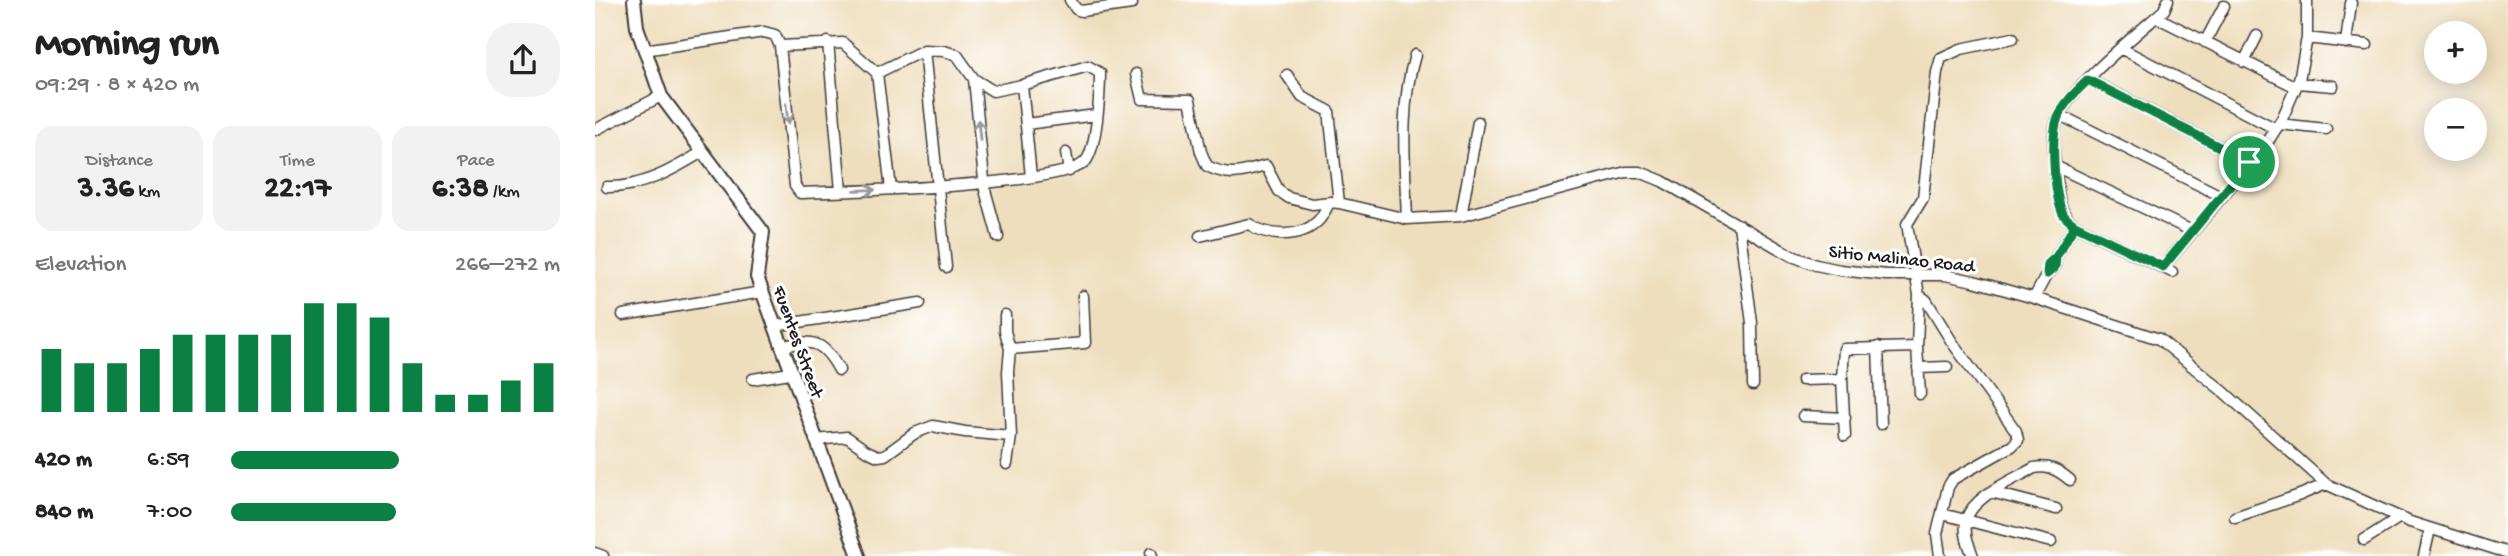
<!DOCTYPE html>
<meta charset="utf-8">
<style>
:root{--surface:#fff;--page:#f2f2f2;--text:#222;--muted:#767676;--accent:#0b8043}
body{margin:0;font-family:"Gochi Hand",sans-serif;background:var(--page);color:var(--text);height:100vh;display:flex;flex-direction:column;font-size:26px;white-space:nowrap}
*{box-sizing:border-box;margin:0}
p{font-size:23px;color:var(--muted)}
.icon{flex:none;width:38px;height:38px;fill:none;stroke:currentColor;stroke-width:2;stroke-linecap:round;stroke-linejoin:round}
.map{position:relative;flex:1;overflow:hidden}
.panel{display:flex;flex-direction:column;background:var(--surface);width:595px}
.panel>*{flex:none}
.controls{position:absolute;left:1829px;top:21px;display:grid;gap:14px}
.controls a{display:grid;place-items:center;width:63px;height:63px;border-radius:50%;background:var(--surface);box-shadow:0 4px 18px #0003;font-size:35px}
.pin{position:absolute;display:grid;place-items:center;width:60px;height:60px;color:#fff;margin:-30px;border:4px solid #fff;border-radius:50%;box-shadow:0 2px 7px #0007}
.round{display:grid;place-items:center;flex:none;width:74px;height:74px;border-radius:28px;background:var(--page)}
.summary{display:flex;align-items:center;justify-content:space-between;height:119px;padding:0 35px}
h1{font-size:38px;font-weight:700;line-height:52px}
.metrics{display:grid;grid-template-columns:repeat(3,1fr);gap:10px;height:119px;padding:7px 35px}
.metrics div{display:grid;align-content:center;border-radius:18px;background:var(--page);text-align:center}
.metrics b{font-size:30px;font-weight:700}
.metrics small{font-size:19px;font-weight:400}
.metrics p{font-size:19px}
.chart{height:196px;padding:14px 35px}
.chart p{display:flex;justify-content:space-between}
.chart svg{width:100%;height:126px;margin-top:7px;stroke:var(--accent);stroke-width:6}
ul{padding:0 35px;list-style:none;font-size:23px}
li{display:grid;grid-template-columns:112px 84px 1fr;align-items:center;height:52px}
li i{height:18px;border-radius:9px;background:var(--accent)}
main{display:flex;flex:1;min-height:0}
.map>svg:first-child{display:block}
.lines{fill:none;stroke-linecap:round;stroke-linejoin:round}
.minor-casing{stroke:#3c3934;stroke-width:13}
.tertiary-casing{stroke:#3c3934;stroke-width:16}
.minor{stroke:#fff;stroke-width:10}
.tertiary{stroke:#fff;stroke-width:12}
.oneway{stroke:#999}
.route-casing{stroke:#fff;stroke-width:14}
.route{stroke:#0b8043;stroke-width:9}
.labels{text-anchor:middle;stroke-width:6;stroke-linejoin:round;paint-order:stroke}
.street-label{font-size:19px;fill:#1c1c1c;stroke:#fff}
</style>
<main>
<section class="panel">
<div class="summary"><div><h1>Morning run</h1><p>09:29 · 8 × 420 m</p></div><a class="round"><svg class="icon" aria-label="share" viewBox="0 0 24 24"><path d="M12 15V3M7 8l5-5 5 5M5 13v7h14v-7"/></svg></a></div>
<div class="metrics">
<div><p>Distance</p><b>3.36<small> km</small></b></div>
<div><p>Time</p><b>22:17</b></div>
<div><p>Pace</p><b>6:38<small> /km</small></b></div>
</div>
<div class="chart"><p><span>Elevation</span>266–272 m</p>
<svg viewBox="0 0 160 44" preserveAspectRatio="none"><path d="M5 44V22M15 44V27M25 44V27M35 44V22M45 44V17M55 44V17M65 44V17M75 44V17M85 44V6M95 44V6M105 44V11M115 44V27M125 44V38M135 44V38M145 44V33M155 44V27"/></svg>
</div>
<ul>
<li><b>420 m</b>6:59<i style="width:51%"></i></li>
<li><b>840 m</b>7:00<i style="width:50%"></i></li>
</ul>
</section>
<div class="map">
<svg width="1913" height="556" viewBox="0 0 1913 556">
<rect width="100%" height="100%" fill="#fff"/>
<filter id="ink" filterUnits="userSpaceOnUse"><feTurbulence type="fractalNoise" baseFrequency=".0143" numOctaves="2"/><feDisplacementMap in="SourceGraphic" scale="14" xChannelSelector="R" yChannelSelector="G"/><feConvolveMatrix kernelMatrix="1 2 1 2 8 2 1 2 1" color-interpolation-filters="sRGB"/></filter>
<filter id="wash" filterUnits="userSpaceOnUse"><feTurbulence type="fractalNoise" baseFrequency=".00686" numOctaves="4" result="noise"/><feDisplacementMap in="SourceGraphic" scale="28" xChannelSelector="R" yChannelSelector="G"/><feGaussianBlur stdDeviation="1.57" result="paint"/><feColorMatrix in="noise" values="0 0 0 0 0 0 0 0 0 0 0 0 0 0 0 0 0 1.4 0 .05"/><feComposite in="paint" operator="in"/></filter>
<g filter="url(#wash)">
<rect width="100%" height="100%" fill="#eedebd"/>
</g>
<g filter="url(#ink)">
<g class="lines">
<!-- minor casing -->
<g class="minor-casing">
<path id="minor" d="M475,0L481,9L486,11L537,4
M1573,0L1569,10C1543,33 1475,88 1463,118C1455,137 1460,162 1462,182C1464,200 1464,214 1480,225L1577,272
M1561,17L1701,87
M1712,38L1772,45
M233,42L246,191
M1610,42L1629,6
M1751,43L1756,3
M1527,49L1681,129
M49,50L169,32L180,35L185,46L200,186L205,193C251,191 466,186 490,162C502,149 505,92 505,73L493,66L427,85L398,91L379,79L362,55L349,51L329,50L282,73L248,43L185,46
M329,50L351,267
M1649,62L1662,36
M282,73L296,189
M541,74L547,99L595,100L606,152L612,166C636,178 647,172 671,166L684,191L694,198L717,204L735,202L744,203L812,219L866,216L1031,172H1045L1067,181L1197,256L1221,265L1245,270L1291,275H1350L1379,281L1439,298L1564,339L1629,392L1731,484L1815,522L1913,553
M692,75L707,97L734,111L744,203
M379,79L390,190L403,237
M1494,80L1654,162
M1703,83L1738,86
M427,85L436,177
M1465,115L1626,196
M431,124L501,115
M1684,124L1731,129
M0,130L66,96
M471,153L474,171
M1460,166L1597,231
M12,187C46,188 78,170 107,152
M866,216L883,122
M812,219C810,164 804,108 820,55
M1144,225L1157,323L1158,385
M605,236L654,224C673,237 705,239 723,221C728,216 731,208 735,202
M1568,267L1672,143L1687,119L1704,80L1712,38V0
M1324,295L1331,300L1357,342L1421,431L1423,440L1417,446L1358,479L1353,487L1342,534L1345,556
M1439,298L1452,274L1460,267L1461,257L1480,225
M28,315L167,292
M410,315V331L415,349L413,372L416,436L412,464
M179,326L325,303
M186,347C218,338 228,341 244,370
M1283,347L1286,424
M415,349L490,343L488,296
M1323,368L1352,367
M158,379L195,373
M1207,380L1247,379
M1325,394L1322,347L1324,295L1312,224L1328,198L1342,72L1346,58L1366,49L1418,38
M1208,416L1250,418
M1250,436L1247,379L1249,349L1322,347
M220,440L252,437L272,451L283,456L290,455L320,433L338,426L370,432L416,436
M1396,492L1461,509
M1347,514L1456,542
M1640,517L1705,495L1731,484
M1769,540L1805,517
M0,553L8,556
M556,553L557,556
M1378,556C1374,545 1369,535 1371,523C1373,498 1418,480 1439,468C1454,465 1463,470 1475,480
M1829,556L1835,529"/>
</g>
<!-- tertiary casing -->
<g class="tertiary-casing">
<path id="tertiary" d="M39,0L42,27L66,96L168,232L162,277L264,556"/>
</g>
<!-- minor -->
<use href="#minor" class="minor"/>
<!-- tertiary -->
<use href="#tertiary" class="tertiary"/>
</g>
<!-- one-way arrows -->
<defs><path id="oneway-shaft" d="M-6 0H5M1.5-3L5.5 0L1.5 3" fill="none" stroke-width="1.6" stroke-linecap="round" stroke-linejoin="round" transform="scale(1.75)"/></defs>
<g class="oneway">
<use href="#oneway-shaft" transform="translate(192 114) rotate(84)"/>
<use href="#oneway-shaft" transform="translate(384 130) rotate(-96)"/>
<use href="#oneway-shaft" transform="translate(270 190) rotate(-2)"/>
</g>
</g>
<g class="lines" filter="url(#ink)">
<!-- route casing -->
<g class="route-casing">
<path id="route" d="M1654,162L1568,267L1480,225L1461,257L1460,267L1452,274L1453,264L1461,257L1480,225C1475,221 1471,219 1468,214C1459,195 1455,137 1463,117C1469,102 1482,91 1493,80L1654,162"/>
</g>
<!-- route -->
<use href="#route" class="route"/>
</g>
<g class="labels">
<!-- street labels -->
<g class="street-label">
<text transform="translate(1307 257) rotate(6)" y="7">Sitio Malinao Road</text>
<text transform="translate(205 341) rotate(70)" y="7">Fuentes Street</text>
</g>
</g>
</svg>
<div class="controls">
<a>+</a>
<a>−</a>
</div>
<div class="pin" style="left:1654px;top:162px;background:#1e9e55"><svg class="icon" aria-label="arrive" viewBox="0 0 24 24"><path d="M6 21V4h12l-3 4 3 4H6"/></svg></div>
</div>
</main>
